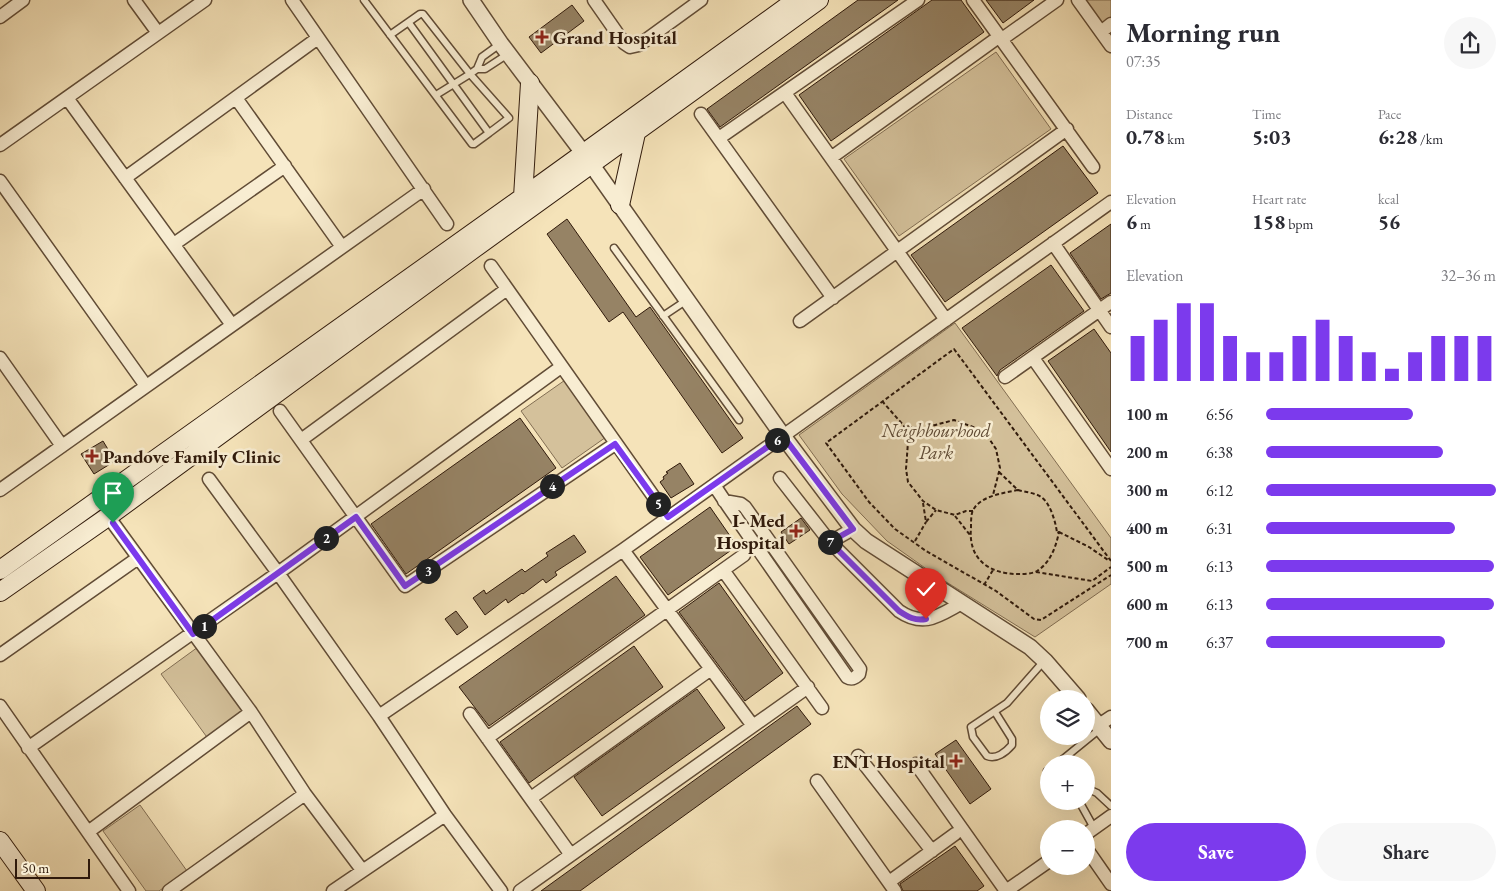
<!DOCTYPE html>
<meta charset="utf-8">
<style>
:root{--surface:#fff;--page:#f7f7f7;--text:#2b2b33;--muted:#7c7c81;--accent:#7c3aed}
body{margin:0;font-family:"EB Garamond",serif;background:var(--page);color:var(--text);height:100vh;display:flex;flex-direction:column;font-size:19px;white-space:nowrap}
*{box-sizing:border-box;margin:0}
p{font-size:16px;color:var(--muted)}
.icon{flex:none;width:28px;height:28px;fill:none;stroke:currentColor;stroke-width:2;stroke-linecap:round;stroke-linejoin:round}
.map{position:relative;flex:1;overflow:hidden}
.side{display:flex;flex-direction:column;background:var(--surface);width:400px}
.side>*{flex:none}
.fabs{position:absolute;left:1040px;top:690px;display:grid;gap:10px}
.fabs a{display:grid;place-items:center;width:55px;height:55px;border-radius:50%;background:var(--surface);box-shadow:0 5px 20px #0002;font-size:25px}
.scale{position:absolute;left:15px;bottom:12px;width:75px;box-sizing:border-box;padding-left:5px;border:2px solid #301a0b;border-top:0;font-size:14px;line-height:18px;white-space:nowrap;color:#301a0b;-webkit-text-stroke:4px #f8edd2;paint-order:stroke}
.pin{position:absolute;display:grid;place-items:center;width:42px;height:42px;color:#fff;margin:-51px -21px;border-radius:50% 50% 50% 0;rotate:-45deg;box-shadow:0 0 5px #0007}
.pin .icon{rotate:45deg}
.km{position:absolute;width:25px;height:25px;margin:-12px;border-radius:50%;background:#222;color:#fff;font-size:14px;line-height:25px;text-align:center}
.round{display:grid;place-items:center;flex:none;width:52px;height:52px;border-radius:26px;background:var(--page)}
.headline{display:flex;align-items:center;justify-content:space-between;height:85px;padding:0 15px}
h1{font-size:28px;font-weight:700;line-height:38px}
.figures{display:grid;grid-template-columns:repeat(3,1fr);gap:8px;height:85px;padding:5px 15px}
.figures div{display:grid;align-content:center}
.figures b{font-size:21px;font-weight:700}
.figures small{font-size:14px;font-weight:400}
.figures p{font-size:14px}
.chart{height:140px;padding:10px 15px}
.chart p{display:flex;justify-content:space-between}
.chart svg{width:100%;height:90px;margin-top:5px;stroke:var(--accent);stroke-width:6}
.cta{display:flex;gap:10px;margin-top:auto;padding:10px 15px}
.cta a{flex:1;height:58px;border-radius:30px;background:var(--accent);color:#fff;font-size:20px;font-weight:700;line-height:58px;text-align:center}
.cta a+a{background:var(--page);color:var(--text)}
ul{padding:0 15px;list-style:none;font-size:16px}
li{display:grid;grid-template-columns:80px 60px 1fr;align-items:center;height:38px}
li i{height:12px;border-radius:6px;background:var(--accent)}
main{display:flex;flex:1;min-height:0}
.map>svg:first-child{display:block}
.green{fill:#d4c19b;stroke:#826e53}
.building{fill:#968365;stroke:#301a0b}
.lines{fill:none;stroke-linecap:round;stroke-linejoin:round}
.service-casing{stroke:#614c36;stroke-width:9}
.minor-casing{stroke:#614c36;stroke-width:15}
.tertiary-casing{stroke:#614c36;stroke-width:18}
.secondary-casing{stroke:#301a0b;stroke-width:20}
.path{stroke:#301a0b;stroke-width:2;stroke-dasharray:4 2.5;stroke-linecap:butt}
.service{stroke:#f8edd2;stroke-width:6}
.minor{stroke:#f8edd2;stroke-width:12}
.tertiary{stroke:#f8edd2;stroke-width:15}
.secondary{stroke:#f8edd2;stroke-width:18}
.route-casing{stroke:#fff;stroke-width:10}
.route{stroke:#7c3aed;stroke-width:6}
.poi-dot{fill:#8f2418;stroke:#f8edd2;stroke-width:2}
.labels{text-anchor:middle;stroke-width:5;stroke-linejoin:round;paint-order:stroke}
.poi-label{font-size:19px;font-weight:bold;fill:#301a0b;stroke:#f8edd2;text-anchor:start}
.park-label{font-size:19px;font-style:italic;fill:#614c36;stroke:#f8edd2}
</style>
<main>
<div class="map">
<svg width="1111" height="891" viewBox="0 0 1111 891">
<rect width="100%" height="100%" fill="#f5e3b9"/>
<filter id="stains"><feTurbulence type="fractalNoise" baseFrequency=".004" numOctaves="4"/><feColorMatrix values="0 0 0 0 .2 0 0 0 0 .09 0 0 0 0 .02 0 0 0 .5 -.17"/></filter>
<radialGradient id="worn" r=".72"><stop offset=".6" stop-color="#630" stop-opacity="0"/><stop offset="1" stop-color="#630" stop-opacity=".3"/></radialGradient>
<!-- green -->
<path class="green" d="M1085,0H1111V19L1103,25Z
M996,52L1051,129L899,236L844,159Z
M955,323L1111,538V584L1035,637L935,575L887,541L842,494L799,435Z
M568,378L609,435L562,468L521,411Z
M198,647L246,713L209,740L161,674Z
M140,805L187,871L159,891H146L103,831Z"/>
<!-- building -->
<path class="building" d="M858,0H898L720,127L707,109Z
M932,0H961L984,32L831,141L799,95Z
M986,0H1034L1003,23Z
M572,5L584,21L541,53L529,37Z
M1063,146L1098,193L945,302L911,255Z
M567,219L636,317L650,307L743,438L722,453L623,312L609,322L547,234Z
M1111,224V293L1101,299L1070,253Z
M1051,265L1084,311L1000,370L997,376L962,328Z
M1094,329L1111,353V452L1048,361Z
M520,418L556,468L406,574L371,524Z
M103,441L115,461L94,474L81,454Z
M680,463L694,484L671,498L660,482L664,479L663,477L668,473L666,472Z
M710,507L737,546L668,595L640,557Z
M801,518L810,530L789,544L781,532Z
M574,535L586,552L555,572L557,575L546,583L543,579L523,594L522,593L508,603L506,599L485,615L473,598L484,590L486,594L522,569L525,572L548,556L546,553Z
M616,576L645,615L489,726L459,687Z
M719,583L783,673L745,701L679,612Z
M456,611L468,627L457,635L445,619Z
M634,646L663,687L529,783L500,742Z
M697,689L725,728L602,816L574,777Z
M797,706L811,724L631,854L580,891H541Z
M956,740L991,789L970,804L935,754Z
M955,846L984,886L977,891H903L900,884Z"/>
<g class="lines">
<!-- service casing -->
<g class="service-casing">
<path id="service" d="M364,0L472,144H474L489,133
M409,23L489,133L509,118L470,74L477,69L482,57L500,44
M390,35L420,14H423L470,74L436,95
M477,69H485L508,54
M614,248L739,420
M663,316L687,300
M995,712L1012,739V745C1006,752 996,760 987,756L973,737L971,727L1007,703L1044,661
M1057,764L1100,729
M1047,771L1049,770
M1086,788L1097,793L1111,806
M1079,801L1094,828"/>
</g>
<!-- minor casing -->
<g class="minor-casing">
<path id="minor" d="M134,0L158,33
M292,0L447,224
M594,0L624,43L630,47L639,45L701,0
M973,0L1093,167
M1078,0L1111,46
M0,17L23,0
M1101,32L1111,24
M1002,39L1057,0
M785,93L946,320
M67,98L232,325
M236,98L342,247
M701,114L833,298
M719,138L918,0
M0,145L205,0
M832,157L1000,36
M125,178L318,38
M0,181L146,386
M1053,243L1111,327
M174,244L285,166
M491,266L668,517
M800,321L1067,129
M0,358L62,446
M1033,358L1111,469
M1005,377L1111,302
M280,411L405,586L615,444
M301,440L507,289
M780,478L830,542L899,611C924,628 938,616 962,603
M209,479L278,573L379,716L445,815L501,891
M714,485L728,506L847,677C852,680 855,678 859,674L860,669L745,507L741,504L724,501
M0,490L424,189
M113,523L251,712L305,794L362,870
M830,542L853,529
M623,550L753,726
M723,570L822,708
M0,655L138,558
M0,706L129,891
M470,714L571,855
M379,716L623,550L1111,202
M1099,725L1111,717
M487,738L744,555
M28,748L278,573L561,367
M858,756L932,851
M916,764L1006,891
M817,781L895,891
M531,798L711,669
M88,832L251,712
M1086,834L1111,816
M1086,848L1111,884
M889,882L955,834
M169,891L305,794
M333,891L445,815
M520,891L808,687
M1006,891L1049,861"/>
</g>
<!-- tertiary casing -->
<g class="tertiary-casing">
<path id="tertiary" d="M471,0L501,44L584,154L783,436L853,529L866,541L1030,647L1045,661L1078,699
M1086,710L1111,741"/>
</g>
<!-- secondary casing -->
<g class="secondary-casing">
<path id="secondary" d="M523,197L530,83
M620,205L636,133
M0,570L523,197L796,0
M0,592L109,516L475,248L819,0
M0,841L36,891"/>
</g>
<!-- path -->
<path class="path" d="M882,401L904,426
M908,442L904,427L924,428
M999,472L1018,490
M1018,490C1025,492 1036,493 1041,497C1050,502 1056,523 1057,533L1059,532C1056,547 1050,563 1037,571C1032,574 1024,574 1018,574C989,574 968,559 971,528C971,523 971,517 972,513C977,496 1004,493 1018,490Z
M923,503L926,522L936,510
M973,511H966L955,515L936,510L923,501L908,482L906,469L908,442L924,428L954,420L984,431L996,449L1000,468L993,495
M955,516L970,535
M1059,532L1089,547L1108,560H1111
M915,541L926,522
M1111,561L954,349L826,443L869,502L895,529L926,551L996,591L1034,619L1041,620L1111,575
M1036,572L1092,581L1111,567
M984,585L993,570"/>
<!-- service -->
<use href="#service" class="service"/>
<!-- minor -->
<use href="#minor" class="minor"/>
<!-- tertiary -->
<use href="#tertiary" class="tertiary"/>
<!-- secondary -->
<use href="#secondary" class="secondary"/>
</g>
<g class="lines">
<!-- route casing -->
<g class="route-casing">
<path id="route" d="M113,523L193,634L356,517L405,586L615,444L668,517L783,436L853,529L830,542L899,611C908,617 915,621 926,619"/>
</g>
<!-- route -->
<use href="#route" class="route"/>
</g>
<!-- markers -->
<g class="poi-dot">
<path d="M539.5 29.5h5v5h5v5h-5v5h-5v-5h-5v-5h5z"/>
<path d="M89.5 448.5h5v5h5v5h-5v5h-5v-5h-5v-5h5z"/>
<path d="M793.5 523.5h5v5h5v5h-5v5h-5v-5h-5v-5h5z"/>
<path d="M953.5 753.5h5v5h5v5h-5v5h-5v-5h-5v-5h5z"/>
</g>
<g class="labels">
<!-- poi labels -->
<g class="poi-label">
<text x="553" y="44">Grand Hospital</text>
<text x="103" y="463">Pandove Family Clinic</text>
<text x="785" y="527" text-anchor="end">I- Med<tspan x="785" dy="22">Hospital</tspan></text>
<text x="945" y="768" text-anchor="end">ENT Hospital</text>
</g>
<!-- park labels -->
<g class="park-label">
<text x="936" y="437">Neighbourhood<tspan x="936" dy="22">Park</tspan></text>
</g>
</g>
<rect width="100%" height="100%" filter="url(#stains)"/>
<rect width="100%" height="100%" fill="url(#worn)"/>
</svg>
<div class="fabs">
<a><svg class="icon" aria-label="layers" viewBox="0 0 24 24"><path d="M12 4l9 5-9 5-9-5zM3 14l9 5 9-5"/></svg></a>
<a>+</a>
<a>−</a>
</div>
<div class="scale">50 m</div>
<div class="pin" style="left:113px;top:523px;background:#1e9e55"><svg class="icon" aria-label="arrive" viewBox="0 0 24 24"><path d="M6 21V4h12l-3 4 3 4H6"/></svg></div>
<div class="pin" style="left:926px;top:619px;background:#d93025"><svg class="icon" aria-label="check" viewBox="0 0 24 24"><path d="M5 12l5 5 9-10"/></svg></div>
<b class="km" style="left:204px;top:626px">1</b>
<b class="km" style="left:326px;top:538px">2</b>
<b class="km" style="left:428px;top:571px">3</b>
<b class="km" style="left:552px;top:486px">4</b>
<b class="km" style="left:658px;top:504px">5</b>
<b class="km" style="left:777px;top:440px">6</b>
<b class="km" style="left:830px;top:542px">7</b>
</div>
<section class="side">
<div class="headline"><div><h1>Morning run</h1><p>07:35</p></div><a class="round"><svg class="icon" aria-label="share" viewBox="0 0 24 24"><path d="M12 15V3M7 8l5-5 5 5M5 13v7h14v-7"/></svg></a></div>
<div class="figures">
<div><p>Distance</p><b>0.78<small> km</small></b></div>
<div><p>Time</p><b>5:03</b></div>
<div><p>Pace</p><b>6:28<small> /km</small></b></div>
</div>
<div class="figures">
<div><p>Elevation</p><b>6<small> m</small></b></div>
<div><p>Heart rate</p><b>158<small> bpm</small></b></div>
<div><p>kcal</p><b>56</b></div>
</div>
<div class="chart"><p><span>Elevation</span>32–36 m</p>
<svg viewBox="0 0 160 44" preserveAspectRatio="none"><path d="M5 44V22M15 44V14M25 44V6M35 44V6M45 44V22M55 44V30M65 44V30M75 44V22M85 44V14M95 44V22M105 44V30M115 44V38M125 44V30M135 44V22M145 44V22M155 44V22"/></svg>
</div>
<ul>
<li><b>100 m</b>6:56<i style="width:64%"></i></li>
<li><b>200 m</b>6:38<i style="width:77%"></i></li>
<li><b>300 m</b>6:12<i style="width:100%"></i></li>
<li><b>400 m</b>6:31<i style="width:82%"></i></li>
<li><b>500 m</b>6:13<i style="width:99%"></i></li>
<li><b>600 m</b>6:13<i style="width:99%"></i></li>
<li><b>700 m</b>6:37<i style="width:78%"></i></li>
</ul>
<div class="cta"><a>Save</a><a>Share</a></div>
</section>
</main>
